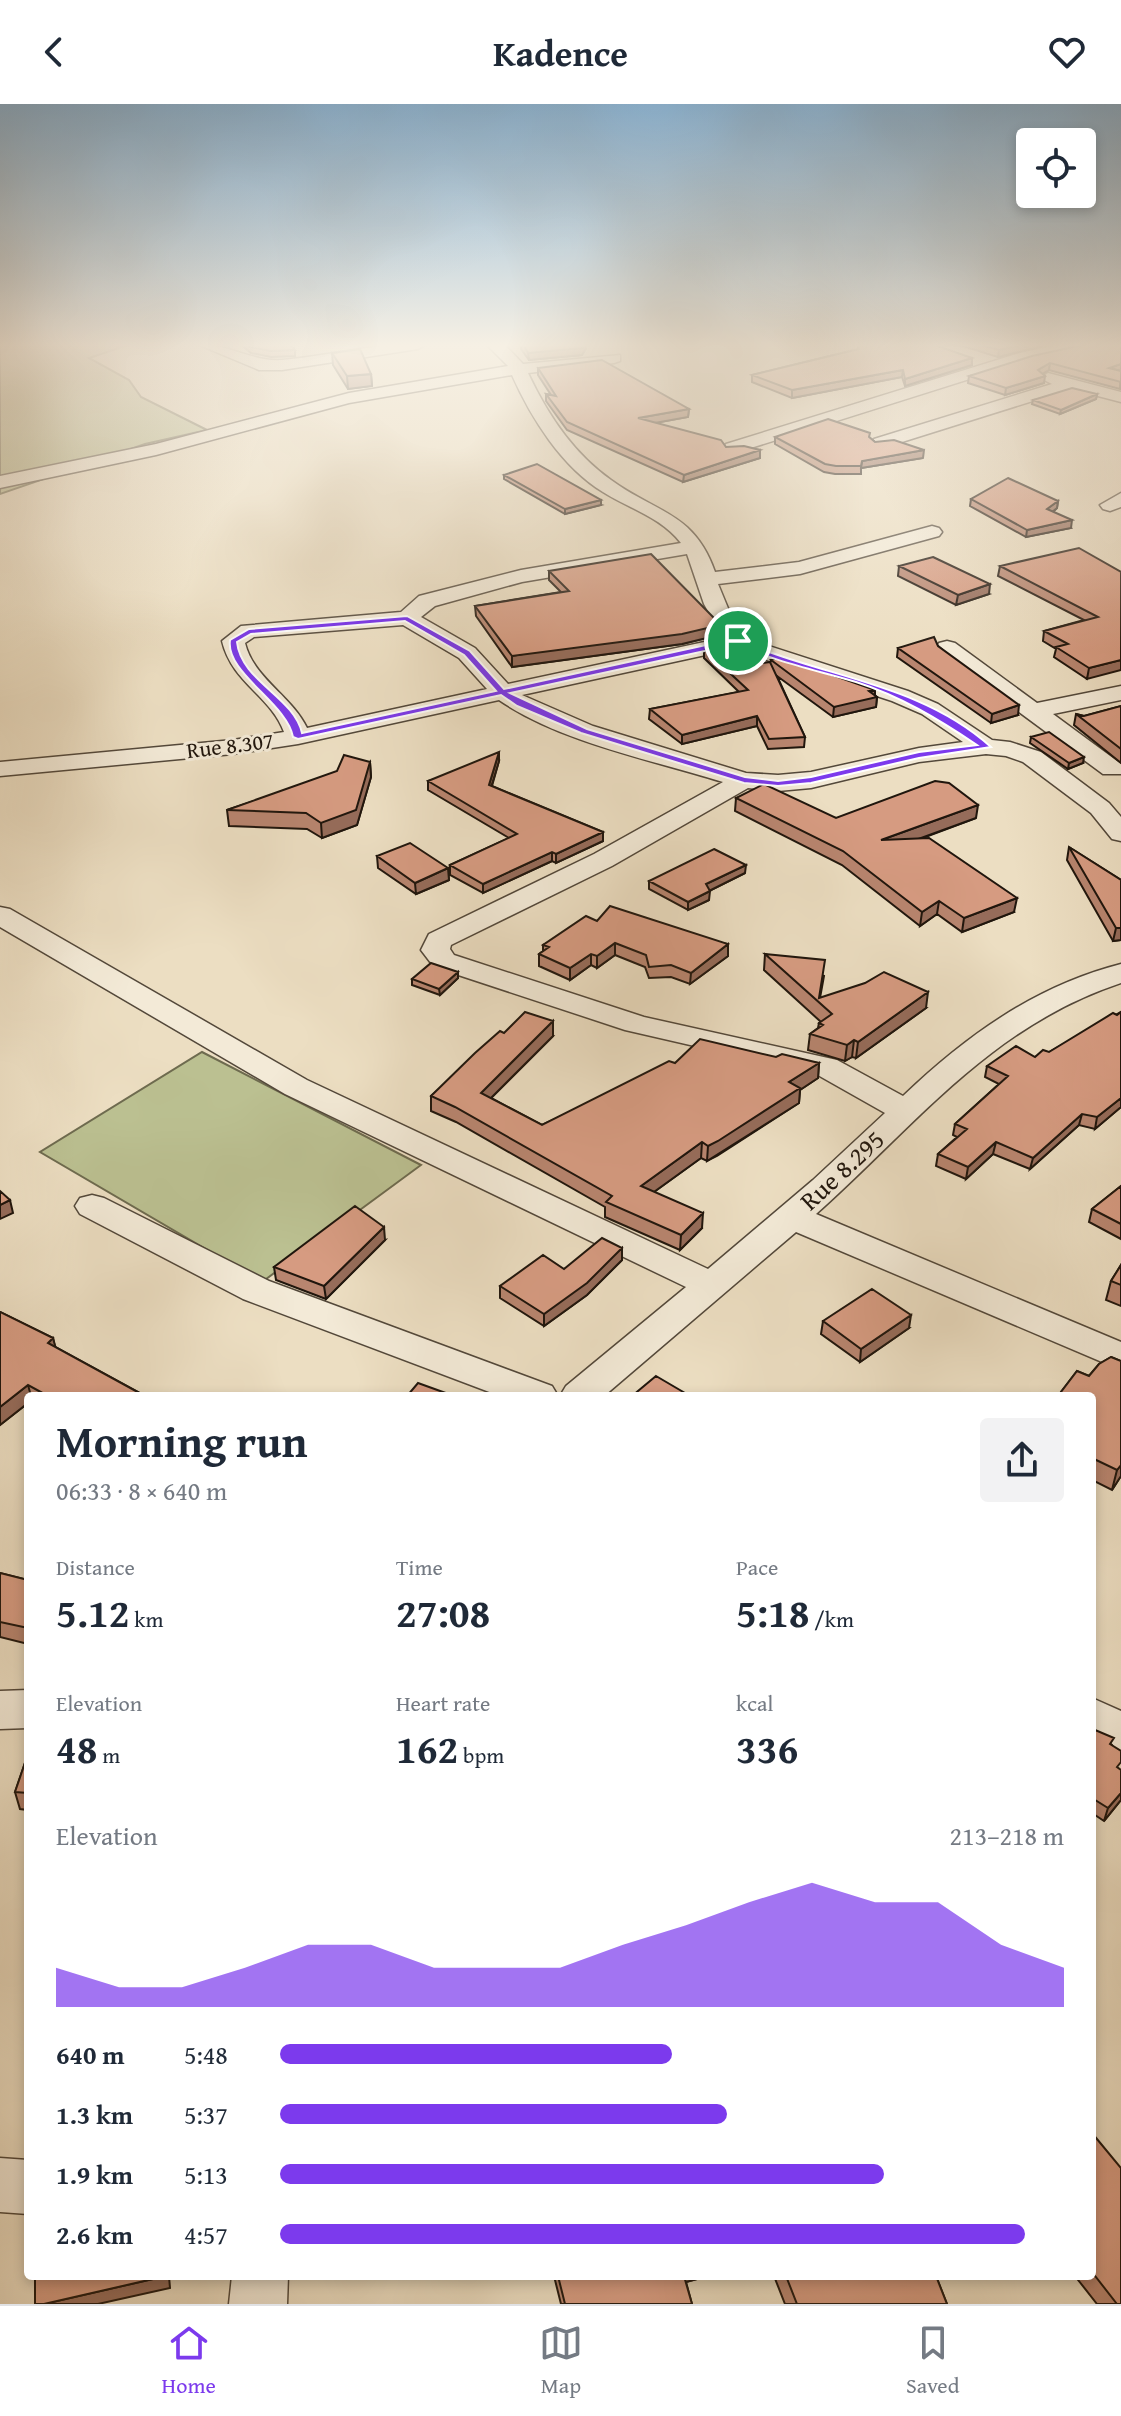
<!DOCTYPE html>
<meta charset="utf-8">
<style>
:root{--surface:#fff;--page:#f2f2f3;--text:#1f2937;--muted:#747a83;--line:#e0e1e3;--accent:#7c3aed}
body{margin:0;font-family:"Gentium Book Plus",serif;background:var(--page);color:var(--text);height:100vh;display:flex;flex-direction:column;font-size:30px;white-space:nowrap}
*{box-sizing:border-box;margin:0}
p{font-size:26px;color:var(--muted)}
.icon{flex:none;width:44px;height:44px;fill:none;stroke:currentColor;stroke-width:2;stroke-linecap:round;stroke-linejoin:round}
.map{position:relative;flex:1;overflow:hidden}
.details{position:absolute;left:24px;top:1288px;width:1072px;height:888px;display:flex;flex-direction:column;background:var(--surface);border-radius:8px;box-shadow:0 4px 12px #0003}
.details>*{flex:none}
.controls{position:absolute;left:1016px;top:24px;display:grid;gap:16px}
.controls a{display:grid;place-items:center;width:80px;height:80px;border-radius:8px;background:var(--surface);box-shadow:0 4px 12px #0003;font-size:40px}
.pin{position:absolute;display:grid;place-items:center;width:68px;height:68px;color:#fff;margin:-34px;border:4px solid #fff;border-radius:50%;box-shadow:0 2px 8px #0007}
.round{display:grid;place-items:center;flex:none;width:84px;height:84px;border-radius:8px;background:var(--page)}
.summary{display:flex;align-items:center;justify-content:space-between;height:136px;padding:0 32px}
h1{font-size:44px;font-weight:700;line-height:60px}
.stats{display:grid;grid-template-columns:repeat(3,1fr);gap:12px;height:136px;padding:8px 32px}
.stats div{display:grid;align-content:center}
.stats b{font-size:40px;font-weight:700}
.stats small{font-size:22px;font-weight:400}
.stats p{font-size:22px}
.chart{height:224px;padding:16px 32px}
.chart p{display:flex;justify-content:space-between}
.chart svg{width:100%;height:144px;margin-top:8px;fill:var(--accent);opacity:.7}
ul{padding:0 32px;list-style:none;font-size:26px}
li{display:grid;grid-template-columns:128px 96px 1fr;align-items:center;height:60px}
li i{height:20px;border-radius:10px;background:var(--accent)}
header{display:flex;justify-content:space-between;align-items:center;height:104px;padding:0 32px;background:var(--surface);font-size:36px;font-weight:700}
.tabs{display:flex;justify-content:space-around;align-items:center;height:112px;border-top:2px solid var(--line);background:var(--surface);font-size:22px;color:var(--muted)}
.tabs a{display:grid;justify-items:center;gap:4px}
.tabs .selected{color:var(--accent)}
.map>svg:first-child{display:block}
.green{fill:#bbc091;stroke:#6e6b4f;stroke-width:2}
.lines{fill:none;stroke-linecap:round;stroke-linejoin:round}
.minor-casing{stroke:#53483a;stroke-width:3}
.minor{fill:#f3ead7;fill-rule:evenodd}
.wall{fill:#b8856f;stroke:#20160d;stroke-width:2}
.shaded-wall{fill:#966c5a;stroke:#20160d;stroke-width:2}
.building{fill:#d69b81;stroke:#20160d;stroke-width:2}
.route{fill:#7c3aed;stroke:#fff;stroke-width:2;fill-rule:evenodd}
.labels{text-anchor:middle;stroke-width:6;stroke-linejoin:round;paint-order:stroke}
.far-street-label{font-size:22px;fill:#20160d;stroke:#f3ead7}
.street-label{font-size:26px;fill:#20160d;stroke:#f3ead7}
</style>
<header><svg class="icon" aria-label="back" viewBox="0 0 24 24"><path d="M15 5l-7 7 7 7"/></svg>Kadence<svg class="icon" aria-label="heart" viewBox="0 0 24 24"><path d="M12 20l-8-8c-3-5 5-10 8-4 3-6 11-1 8 4z"/></svg></header>
<div class="map">
<svg width="1121" height="2200" viewBox="0 0 1121 2200">
<rect width="100%" height="100%" fill="#ecdec2"/>
<filter id="stains"><feTurbulence type="fractalNoise" baseFrequency=".0025" numOctaves="4"/><feColorMatrix values="0 0 0 0 .2 0 0 0 0 .09 0 0 0 0 .02 0 0 0 .5 -.17"/></filter>
<radialGradient id="worn" r=".72"><stop offset=".6" stop-color="#630" stop-opacity="0"/><stop offset="1" stop-color="#630" stop-opacity=".3"/></radialGradient>
<!-- green -->
<path class="green" d="M0,240H131L89,254L129,276L141,293L207,326L145,340L0,390Z
M202,948L421,1061L262,1178L40,1048Z"/>
<g class="lines">
<!-- minor casing -->
<g class="minor-casing">
<path id="minor" d="M197,240C227,239 252,258 282,256C331,252 377,238 426,240L418,245L282,266H259Z
M486,240H504L523,260L620,251V257L614,259L528,269C547,310 574,350 611,376C656,409 694,408 715,468L799,458L932,422L939,424L942,428L939,432L800,470L718,480L732,514L750,536L908,587L938,600L992,636L1010,638L1041,648L1109,699L1121,713V737L1112,735L1091,709L1023,658L1006,652L986,650L919,658L811,684L778,687L748,684L612,762L451,841L450,845L454,851L644,913L837,956L903,992C966,932 1035,882 1121,860V879C989,923 916,1021 816,1110L1121,1238V1266L796,1128L604,1292H560L566,1282L686,1183L285,990L0,823V803L10,805L307,976L708,1165L813,1076L885,1009L816,970L625,926L434,863L421,846L429,830L594,750L723,678C652,656 560,638 499,596L298,640L233,650L0,672V658L233,636L284,628C271,592 232,579 222,537L241,522L401,508L419,492L521,466L681,439C661,413 630,405 603,388C562,363 531,314 512,271L349,299L156,351L0,384V372L156,340L349,289L508,262ZM687,450L704,500L723,534L508,580L475,544L421,513L435,502L522,478ZM403,521L459,554L487,585L307,624C291,591 254,575 245,539L254,533ZM733,545L892,597L922,610L963,638L919,644L811,668L778,671L746,669L593,622L522,591Z
M1061,240H1090L1088,243L1030,256L738,348H726L723,344L726,340L1020,249Z
M1048,269L1121,288V298L1071,285L886,343H874L871,339L874,335L1052,280L1040,274Z
M1121,389V403L1110,407L1103,405L1100,401Z
M947,537L955,539L1037,599L1121,582V596L1053,610L1121,660V670H1103L939,549L936,544L939,539Z
M92,1091L104,1094L269,1177L552,1282L558,1292H500L243,1195L80,1110L75,1102L80,1094Z
M28,1586V1624L0,1625V1587Z
M1092,1594L1121,1607V1649L1092,1636Z
M0,2054L28,2056V2110L0,2108Z
M232,2172H288L287,2200H229Z"/>
</g>
<!-- minor -->
<use href="#minor" class="minor"/>
</g>
<!-- wall -->
<path class="wall" d="M240,240H290L295,246V252L271,253L251,249Z
M521,240H586V244L582,251L529,256L521,245Z
M956,240H1050L998,253Z
M1121,240L1120,285L1049,266L1042,270L1044,279L1005,291L968,279L969,272Z
M858,241L972,254V261L905,282L902,273L792,294L752,278V271L858,245Z
M332,249L371,270L372,282L348,285L333,261Z
M538,264L689,305L688,313L655,319L726,343L760,346V354L683,378L567,326L546,297V290L551,291L538,271Z
M1097,290L1096,295L1060,310L1032,300L1033,296Z
M775,333H869L875,338L923,354L861,364V370H835L824,368L775,340Z
M504,371L601,401L565,410L504,375Z
M971,395L1058,397L1057,404L1053,408L1071,424L1026,433L970,402Z
M899,462L989,490L956,501L898,472Z
M1000,462L1121,468L1087,575L1054,553L1056,545L1043,537L1044,527L1084,516L998,472Z
M549,467L715,515L714,525L711,533L682,540L512,563L476,512L475,502L561,488L549,476Z
M938,542L1018,611L991,619L897,553L898,544Z
M704,545L763,559H770L771,556L875,591L877,593L876,603L833,613L777,572L805,633L804,643L768,645L757,622L682,640L649,615L650,605L739,588L704,554Z
M1121,602V659L1074,621L1076,610L1084,612Z
M1031,633L1083,659L1068,665L1030,639Z
M499,657L492,682L603,728V737L556,759L552,757L483,789L450,771V761L509,734L428,686V677Z
M370,658L371,673L357,721L322,734L307,725L229,722L227,706Z
M736,694L836,714H976L920,735L1014,808L962,828L937,810L920,822L842,761L735,707Z
M1069,743L1121,776V836L1113,837L1067,756Z
M377,752L448,764L449,776L416,790L378,764Z
M745,769L709,787V796L688,806L649,785V777Z
M597,817L728,840V852L690,880L671,873L649,874L645,863L615,851L597,864L591,861L570,876L539,862V850L543,847V841Z
M765,850L824,872L820,894L926,904L856,954L852,953L845,957L808,946L810,930L818,924L819,919L821,918L764,866Z
M458,868V874L440,891L412,881V875Z
M1121,908V1003L1095,1025L1079,1021L1030,1065L993,1050L966,1075L936,1062L938,1050L957,1033L953,1031L955,1020L999,980L985,973L987,962L1035,953L1049,948Z
M504,929L553,932L491,994L542,1021L675,959L776,953L819,959L818,974L800,986L799,999L717,1052L707,1057L701,1054L654,1088L702,1124L680,1146L605,1113V1103L456,1018L431,1007V992Z
M1121,1082V1135L1089,1118L1092,1105Z
M385,1136L326,1195L276,1176L274,1163Z
M622,1144V1156L587,1191L544,1222L500,1194V1182L564,1165Z
M1121,1161V1202L1106,1196L1111,1177Z
M0,1208L53,1234L55,1243L145,1292H28V1299L0,1321Z
M823,1217L909,1224L860,1258L821,1230Z
M1111,1253L1121,1257V1372L1112,1386L1092,1376V1292H1060L1061,1288L1077,1267L1089,1272L1099,1260Z
M0,1469L28,1476V1540L0,1533Z
M1092,1615L1095,1626L1112,1641L1121,1696L1104,1717L1092,1709Z
M28,1650V1706L20,1705L15,1688Z
M1092,2029L1121,2200H1097L1075,2172H1092Z
M554,2172H708L686,2178L692,2200H561Z
M774,2172H936L947,2200H785Z"/>
<!-- shaded-wall -->
<path class="shaded-wall" d="M586,240V244L582,251L529,256L528,249Z
M1024,240H1050L998,253L999,246Z
M972,254V261L905,282V275Z
M1050,259L1049,266L1037,273L1038,266Z
M1121,260V267L1109,264Z
M903,266L902,273L792,294V286Z
M371,270L372,282L348,285L347,272Z
M1045,272L1044,279L1005,291L1006,284Z
M1097,290L1096,295L1060,310L1061,306Z
M689,305L688,313L638,322V314Z
M760,346V354L683,378L684,371Z
M924,346L923,354L861,364L862,357Z
M601,396V401L565,410V405Z
M1058,397L1057,404L1046,413L1047,405Z
M1072,416L1071,424L1026,433L1027,426Z
M990,480L989,490L956,501L958,491Z
M715,515L714,525L711,533L682,540L512,563V552Z
M1121,556V566L1087,575L1089,564Z
M875,586V593H877L876,603L833,613L834,603Z
M1019,601L1018,611L991,619L992,610Z
M757,612V622L682,640V631Z
M499,648V657L489,690V681Z
M1084,653L1083,659L1068,665L1069,659Z
M370,658L371,673L357,721L322,734L321,719Z
M978,701L976,714L880,749L881,736Z
M603,728V737L556,759V750Z
M552,748V757L483,789V780Z
M746,761L745,769L705,789L706,780Z
M448,764L449,776L416,790L415,779Z
M710,787L709,796L688,806V798Z
M1017,794L1014,808L962,828L964,814Z
M939,797L937,810L920,822L922,808Z
M1116,824H1121V836L1113,837Z
M615,839V851L597,864V852Z
M728,840V852L690,880L691,869Z
M591,850V861L570,876V864Z
M458,868V874L440,891L439,885Z
M928,888L926,904L856,954L858,938Z
M553,917V932L481,1004V989Z
M854,936L852,953L845,957L847,941Z
M819,959L818,974L800,986L799,999L707,1057L708,1042L789,978Z
M1121,994V1003L1095,1025L1097,1013Z
M1082,1010L1079,1021L1030,1065L1033,1054Z
M702,1038L701,1054L640,1098L641,1082Z
M996,1038L993,1050L966,1075L968,1063Z
M10,1096L13,1109L0,1115V1101Z
M703,1109L702,1124L680,1146L681,1131Z
M384,1123L385,1136L326,1195L324,1182Z
M622,1144V1156L587,1191L544,1222V1210Z
M911,1211L909,1224L860,1258L861,1245Z
M53,1234L57,1249L48,1239Z
M28,1281L31,1292H28V1299L0,1321V1303Z
M1121,1361V1372L1112,1386L1117,1366Z
M1121,1689V1696L1104,1717L1108,1704Z
M166,2172H169L170,2184L98,2200H44Z
M680,2172H708L679,2180Z"/>
<!-- building -->
<path class="building" d="M247,240H290L295,246L271,247L250,243Z
M523,240H584L583,244L528,249Z
M864,240H932L972,254L905,275L903,266L792,286L752,271L859,245L858,241Z
M978,240H1024L999,246Z
M1087,240H1121V260L1109,264L1121,267V278L1050,259L1038,266L1045,272L1006,284L969,272L1032,252Z
M360,245L371,270L347,272L332,249Z
M602,256L689,305L638,314L721,336L726,343L744,342L760,346L684,371L567,318L546,290L556,292L538,264Z
M1072,284L1097,290L1061,306L1033,296Z
M828,315L870,329L869,333L875,338L894,336L924,346L862,357L861,362H836L825,360L775,333Z
M537,360L601,396L565,405L504,371Z
M1008,374L1058,397L1047,405L1072,416L1027,426L971,395Z
M1079,444L1121,468V556L1089,564L1056,543L1068,540L1044,527L1098,513L1000,462Z
M651,450L715,515L712,523L682,530L512,552L475,502L569,487L549,467Z
M933,453L990,480L958,491L899,462Z
M934,533L938,542L1019,601L992,610L898,544Z
M738,540L746,543L763,559L770,558L805,633L769,635L757,612L682,631L650,605L748,586L704,545Z
M781,553L875,586L869,587L877,593L834,603L771,556Z
M1121,602V645L1076,610L1084,612Z
M1049,628L1084,653L1069,659L1031,633Z
M499,648L489,681L603,728L556,750L552,748L483,780L450,761L517,730L428,677Z
M344,651L370,658L356,706L321,719L306,709L227,706L337,667Z
M935,677L949,679L978,701L881,736L929,734L1017,794L964,814L939,797L922,808L843,747L736,694L764,680L836,714Z
M410,739L448,764L415,779L377,752Z
M1069,743L1121,776V824H1116Z
M714,745L746,761L706,780L710,787L688,798L649,777Z
M610,802L728,840L691,869L671,861L649,863L646,851L615,839L597,852L591,850L570,864L539,850L549,843L543,841L586,812L597,817Z
M765,850L825,856L819,894L865,879L884,868L928,888L858,938L854,936L847,941L810,930L823,921L819,919L832,910Z
M431,859L458,868L439,885L412,875Z
M525,908L553,917L481,989L542,1021L669,957L675,959L700,935L776,953L782,950L819,959L789,978L800,984L718,1037L708,1042L702,1038L641,1082L703,1109L681,1131L606,1098L612,1092L455,1003L431,992L475,949L500,927L504,929Z
M1121,908V994L1097,1013L1082,1010L1033,1054L996,1038L968,1063L938,1050L967,1025L955,1020L1008,972L987,962L1016,942L1035,953L1043,946L1049,948L1113,909L1117,911Z
M1121,1082V1120L1092,1105Z
M0,1087L10,1096L0,1101Z
M355,1102L384,1123L324,1182L274,1163Z
M602,1134L622,1144L587,1179L544,1210L500,1182L543,1151L564,1165Z
M1121,1161V1181L1111,1177Z
M872,1185L911,1211L861,1245L823,1217Z
M0,1208L53,1234L48,1239L145,1292H48L28,1281L0,1303Z
M1111,1253L1121,1257V1361L1117,1366L1092,1354V1292H1064L1061,1288L1077,1267L1089,1272L1099,1260Z
M656,1272L690,1292H632Z
M418,1279L454,1292H407Z
M0,1469L28,1476V1524L0,1518Z
M1092,1615L1095,1626L1114,1634L1110,1640L1121,1647V1658L1117,1663L1121,1666V1689L1108,1704L1092,1694Z
M28,1650V1689L15,1688Z
M1092,2029L1121,2064V2200H1117L1092,2168Z
M35,2172H166L44,2200H35Z
M558,2172H684L692,2200H565Z
M786,2172H936L947,2200H797Z"/>
<!-- sky -->
<linearGradient id="sky" x2="0" y2="1"><stop stop-color="#8bb6d8"/><stop offset="0.44" stop-color="#f6f0e4"/><stop offset="1" stop-color="#f6f0e4" stop-opacity="0"/></linearGradient>
<rect width="1121" height="548" fill="url(#sky)"/>
<!-- route -->
<path class="route" d="M407,512L470,547L504,585L738,534C750,539 760,545 772,549C848,576 929,587 991,643L919,654L811,679L778,682L744,679L581,629L517,602L501,591L298,635L293,633C287,599 225,569 230,536L249,525ZM405,517L464,551L496,587L302,629C294,593 241,577 237,538L251,530ZM737,540C775,558 816,566 856,578C900,592 938,615 977,641L919,648L811,673L778,677L745,673L587,625L510,589Z"/>
<g class="labels">
<!-- far-street labels -->
<g class="far-street-label">
<text transform="translate(230 641) rotate(-7)" y="8">Rue 8.307</text>
</g>
<!-- street labels -->
<g class="street-label">
<text transform="translate(842 1066) rotate(-43)" y="9">Rue 8.295</text>
</g>
</g>
<rect width="100%" height="100%" filter="url(#stains)"/>
<rect width="100%" height="100%" fill="url(#worn)"/>
</svg>
<div class="controls">
<a><svg class="icon" aria-label="locate" viewBox="0 0 24 24"><circle cx="12" cy="12" r="6"/><path d="M12 2v4M12 18v4M2 12h4M18 12h4"/></svg></a>
</div>
<div class="pin" style="left:738px;top:537px;background:#1e9e55"><svg class="icon" aria-label="arrive" viewBox="0 0 24 24"><path d="M6 21V4h12l-3 4 3 4H6"/></svg></div>
<section class="details">
<div class="summary"><div><h1>Morning run</h1><p>06:33 · 8 × 640 m</p></div><a class="round"><svg class="icon" aria-label="share" viewBox="0 0 24 24"><path d="M12 15V3M7 8l5-5 5 5M5 13v7h14v-7"/></svg></a></div>
<div class="stats">
<div><p>Distance</p><b>5.12<small> km</small></b></div>
<div><p>Time</p><b>27:08</b></div>
<div><p>Pace</p><b>5:18<small> /km</small></b></div>
</div>
<div class="stats">
<div><p>Elevation</p><b>48<small> m</small></b></div>
<div><p>Heart rate</p><b>162<small> bpm</small></b></div>
<div><p>kcal</p><b>336</b></div>
</div>
<div class="chart"><p><span>Elevation</span>213–218 m</p>
<svg viewBox="0 0 160 44" preserveAspectRatio="none"><path d="M0 44V32L10 38L20 38L30 32L40 25L50 25L60 32L70 32L80 32L90 25L100 19L110 12L120 6L130 12L140 12L150 25L160 32V44z"/></svg>
</div>
<ul>
<li><b>640 m</b>5:48<i style="width:50%"></i></li>
<li><b>1.3 km</b>5:37<i style="width:57%"></i></li>
<li><b>1.9 km</b>5:13<i style="width:77%"></i></li>
<li><b>2.6 km</b>4:57<i style="width:95%"></i></li>
</ul>
</section>
</div>
<nav class="tabs">
<a class="selected"><svg class="icon" aria-label="home" viewBox="0 0 24 24"><path d="M3 11l9-7 9 7M6 9v11h12V9"/></svg>Home</a>
<a><svg class="icon" aria-label="map" viewBox="0 0 24 24"><path d="M3 6l6-2 6 2 6-2v14l-6 2-6-2-6 2zM9 4v14M15 6v14"/></svg>Map</a>
<a><svg class="icon" aria-label="saved" viewBox="0 0 24 24"><path d="M7 4h10v16l-5-4-5 4z"/></svg>Saved</a>
</nav>
